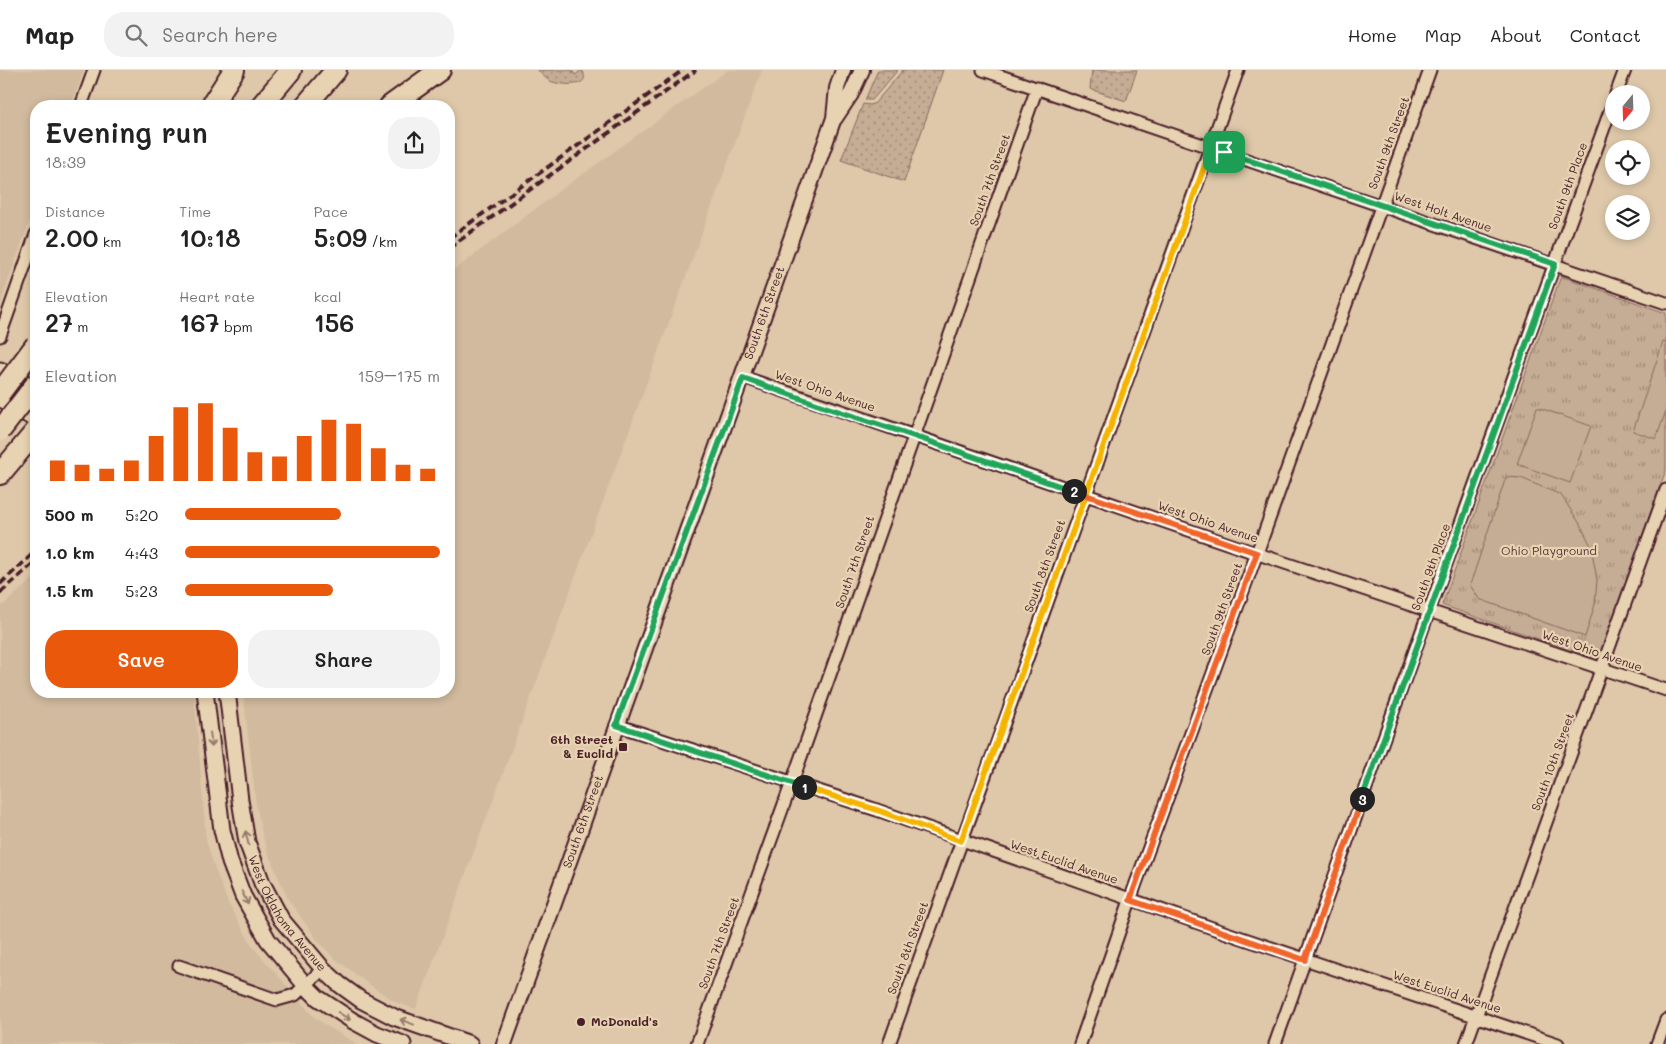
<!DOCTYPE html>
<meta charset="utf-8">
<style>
:root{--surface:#fff;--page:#f2f2f2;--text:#222;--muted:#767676;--line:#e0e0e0;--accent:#ea580c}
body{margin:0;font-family:Mali,sans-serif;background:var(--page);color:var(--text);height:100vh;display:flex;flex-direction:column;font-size:19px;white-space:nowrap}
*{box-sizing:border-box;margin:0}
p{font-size:16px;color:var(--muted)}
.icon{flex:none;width:28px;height:28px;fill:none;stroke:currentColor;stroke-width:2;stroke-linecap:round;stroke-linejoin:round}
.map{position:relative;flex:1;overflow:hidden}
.details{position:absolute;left:30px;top:30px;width:425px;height:598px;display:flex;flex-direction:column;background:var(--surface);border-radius:20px;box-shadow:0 2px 8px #0003}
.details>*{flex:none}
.needle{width:32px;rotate:199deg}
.tools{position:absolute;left:1605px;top:15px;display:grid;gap:10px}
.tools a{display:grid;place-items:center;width:45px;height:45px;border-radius:50%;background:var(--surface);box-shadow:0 2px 8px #0003;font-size:25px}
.pin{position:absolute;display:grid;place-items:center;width:42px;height:42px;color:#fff;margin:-21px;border-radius:10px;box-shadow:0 2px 8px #0006}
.km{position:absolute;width:25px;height:25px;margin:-12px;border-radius:50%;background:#222;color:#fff;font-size:14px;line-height:25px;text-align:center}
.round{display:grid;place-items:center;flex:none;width:52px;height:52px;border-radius:20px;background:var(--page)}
.head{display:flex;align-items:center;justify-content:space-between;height:85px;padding:0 15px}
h1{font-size:28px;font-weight:600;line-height:38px}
.stats{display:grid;grid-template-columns:repeat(3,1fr);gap:8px;height:85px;padding:5px 15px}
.stats div{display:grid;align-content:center}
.stats b{font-size:25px;font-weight:600}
.stats small{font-size:14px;font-weight:400}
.stats p{font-size:14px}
.chart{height:140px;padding:10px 15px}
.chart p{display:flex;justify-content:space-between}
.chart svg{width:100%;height:90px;margin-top:5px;stroke:var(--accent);stroke-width:6}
.action{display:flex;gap:10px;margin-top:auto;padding:10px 15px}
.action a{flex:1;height:58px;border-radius:20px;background:var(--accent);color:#fff;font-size:20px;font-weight:600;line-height:58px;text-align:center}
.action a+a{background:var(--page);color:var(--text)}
ul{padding:0 15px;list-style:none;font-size:16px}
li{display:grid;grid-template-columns:80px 60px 1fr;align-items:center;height:38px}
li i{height:12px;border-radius:6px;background:var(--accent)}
header{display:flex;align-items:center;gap:30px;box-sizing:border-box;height:70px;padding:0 25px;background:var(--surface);border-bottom:1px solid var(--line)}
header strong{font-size:24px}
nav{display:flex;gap:28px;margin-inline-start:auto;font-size:18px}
.search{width:350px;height:45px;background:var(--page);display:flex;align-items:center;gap:12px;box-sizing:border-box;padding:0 18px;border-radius:20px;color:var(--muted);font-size:19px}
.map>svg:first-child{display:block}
.built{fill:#d1ba9e}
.grass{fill:url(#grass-dots);stroke:#886660}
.park{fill:url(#park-tufts);stroke:#886660}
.garden{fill:#c5ac94;stroke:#886660}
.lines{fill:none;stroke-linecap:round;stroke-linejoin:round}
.minor-casing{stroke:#4a1f2b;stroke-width:15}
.tertiary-casing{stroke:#4a1f2b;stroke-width:18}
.secondary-casing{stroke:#4a1f2b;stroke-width:19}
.motorway-casing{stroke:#4a1f2b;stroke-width:24}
.minor{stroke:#e7d3b1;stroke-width:11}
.tertiary{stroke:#e7d3b1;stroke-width:14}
.secondary{stroke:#e7d3b1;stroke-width:15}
.motorway{stroke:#e7d3b1;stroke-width:20}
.rail{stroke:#4a1f2b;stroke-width:4;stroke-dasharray:8 4;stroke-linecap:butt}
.motorway-bridge-casing{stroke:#4a1f2b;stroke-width:24;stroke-linecap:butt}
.motorway-bridge{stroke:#e7d3b1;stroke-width:20}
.oneway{stroke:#98796e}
.split-1-casing{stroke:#fff;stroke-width:10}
.split-2-casing{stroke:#fff;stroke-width:10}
.split-3-casing{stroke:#fff;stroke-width:10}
.split-4-casing{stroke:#fff;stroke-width:10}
.split-1{stroke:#f5b400;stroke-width:6}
.split-2{stroke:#22a559;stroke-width:6}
.split-3{stroke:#f0652b;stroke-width:6}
.split-4{stroke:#22a559;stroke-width:6}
.poi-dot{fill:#4a1f2b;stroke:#e7d3b1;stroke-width:2}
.labels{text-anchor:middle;stroke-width:4.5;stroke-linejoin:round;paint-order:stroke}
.street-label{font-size:12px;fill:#4a1f2b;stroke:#e7d3b1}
.park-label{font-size:12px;fill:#5c343b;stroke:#e7d3b1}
.poi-label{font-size:12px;font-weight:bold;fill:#4a1f2b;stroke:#e7d3b1;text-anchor:end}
</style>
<header>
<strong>Map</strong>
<div class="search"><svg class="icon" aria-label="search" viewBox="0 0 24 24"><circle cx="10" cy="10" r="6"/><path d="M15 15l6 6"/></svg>Search here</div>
<nav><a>Home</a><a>Map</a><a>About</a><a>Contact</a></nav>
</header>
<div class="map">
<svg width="1666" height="974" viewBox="0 0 1666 974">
<defs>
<pattern id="grass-dots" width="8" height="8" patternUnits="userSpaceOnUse" patternTransform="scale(1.25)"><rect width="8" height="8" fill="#c5ac94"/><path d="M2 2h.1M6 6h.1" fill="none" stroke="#a28b79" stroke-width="1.8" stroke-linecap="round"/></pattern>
<pattern id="park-tufts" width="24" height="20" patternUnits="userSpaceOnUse" patternTransform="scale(1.25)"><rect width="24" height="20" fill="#c5ac94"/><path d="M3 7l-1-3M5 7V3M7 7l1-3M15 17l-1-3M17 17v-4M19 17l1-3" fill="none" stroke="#a28b79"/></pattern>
</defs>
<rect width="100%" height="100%" fill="#dec8a9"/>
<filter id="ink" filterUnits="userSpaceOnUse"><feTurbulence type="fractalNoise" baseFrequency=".02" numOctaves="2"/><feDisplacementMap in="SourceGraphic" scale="10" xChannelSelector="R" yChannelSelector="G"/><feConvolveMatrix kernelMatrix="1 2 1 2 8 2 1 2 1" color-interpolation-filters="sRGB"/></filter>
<g filter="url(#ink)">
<!-- built -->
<path class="built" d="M0,0H84L71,36H36V133L0,234Z
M728,0H762L416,939L397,933L367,913L333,887L318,871L288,829L268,783L262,763L256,735L243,621H449V204L562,119Z
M36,506V621H194L206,770L215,799L228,833L253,877L313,946L328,957L357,974H0V538Z"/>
<!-- grass -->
<path class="grass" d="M538,0H572L575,5L582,0C594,19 559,15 550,11C545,8 542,5 538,0Z
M878,0H898L872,30H865Z
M903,0H943L904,112L841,90L863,34L870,35L875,33Z
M1092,0H1137L1126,31L1090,19Z"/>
<!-- park -->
<path class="park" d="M1561,206L1666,243V400L1598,590L1442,535Z"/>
<!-- garden -->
<path class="garden" d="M1663,272L1666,273V341L1656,369L1633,361Z
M1537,337L1591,356L1570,413L1517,394Z
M1506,407L1521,408L1561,425L1580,454L1591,476L1597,510L1595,534L1585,567L1479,529L1470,515Z"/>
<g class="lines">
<!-- minor casing -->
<g class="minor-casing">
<path id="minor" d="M983,0L1666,233
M1616,24L1625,0
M81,36L94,0
M0,266L36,164
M743,307L1270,488L1666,620
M616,655L877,740L1218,860L1558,974
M179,896L277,930L295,925L323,899
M697,974L796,701L1037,18
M889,974L1238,0
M1080,974L1135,816L1257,483L1430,0
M1275,974L1424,555L1614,30
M1466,974L1666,420
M1657,974L1666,950"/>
</g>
<!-- tertiary casing -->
<g class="tertiary-casing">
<g id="tertiary">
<path d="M835,48L851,24L862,0"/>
<path id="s1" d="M504,974L834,48L837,18L843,0"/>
</g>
</g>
<!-- secondary casing -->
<g class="secondary-casing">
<g id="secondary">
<path d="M0,300L36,319"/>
<path d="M0,328L36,350"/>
<path d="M205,621L222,760L230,792L243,826L268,870L306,916L318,928L353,951L377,964L403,974"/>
<path id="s2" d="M227,621L240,730L247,772L262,813L281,849L323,899L339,914L361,930L394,947L470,974"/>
</g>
</g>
<!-- motorway casing -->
<g class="motorway-casing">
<path id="motorway" d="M211,36L234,0
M261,36L291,0
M305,36L336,0
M390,36L440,0
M0,404L36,361"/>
</g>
<!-- minor -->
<use href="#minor" class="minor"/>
<!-- tertiary -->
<use href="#tertiary" class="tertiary"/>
<!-- secondary -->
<use href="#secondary" class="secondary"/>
<!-- motorway -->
<use href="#motorway" class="motorway"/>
<!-- rail -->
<path class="rail" d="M449,168L683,0
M449,178L696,0
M0,514L36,481
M0,523L36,491"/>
<!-- motorway-bridge casing -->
<g class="motorway-bridge-casing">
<path id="motorway-bridge" d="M0,323L36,275
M0,361L36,314"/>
</g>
<!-- motorway-bridge -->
<use href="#motorway-bridge" class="motorway-bridge"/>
</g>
<!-- one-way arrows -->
<defs><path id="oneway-shaft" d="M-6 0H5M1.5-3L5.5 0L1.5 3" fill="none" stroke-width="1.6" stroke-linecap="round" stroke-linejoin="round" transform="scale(1.25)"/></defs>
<g class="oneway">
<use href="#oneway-shaft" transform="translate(211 670) rotate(83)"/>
<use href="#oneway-shaft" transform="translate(247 768) rotate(-103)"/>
<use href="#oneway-shaft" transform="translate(245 828) rotate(64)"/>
<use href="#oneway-shaft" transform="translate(344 946) rotate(32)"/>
<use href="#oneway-shaft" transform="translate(407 952) rotate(-159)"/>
</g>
</g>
<g class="lines" filter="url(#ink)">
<!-- split-1 casing -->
<g class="split-1-casing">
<path id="split-1" d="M804,717L877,740L961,771L1211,78L1224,82"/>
</g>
<!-- split-2 casing -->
<g class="split-2-casing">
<path id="split-2" d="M804,717L616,655L743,308L828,338L902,362L1074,421"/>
</g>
<!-- split-3 casing -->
<g class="split-3-casing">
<path id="split-3" d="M1074,421L1257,483L1130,830L1305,890L1362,729"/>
</g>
<!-- split-4 casing -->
<g class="split-4-casing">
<path id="split-4" d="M1224,82L1555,194L1362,729"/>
</g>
<!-- split-1 -->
<use href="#split-1" class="split-1"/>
<!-- split-2 -->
<use href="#split-2" class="split-2"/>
<!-- split-3 -->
<use href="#split-3" class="split-3"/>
<!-- split-4 -->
<use href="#split-4" class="split-4"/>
</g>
<!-- markers -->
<g class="poi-dot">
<rect x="618" y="672" width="10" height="10" rx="2.5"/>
<circle cx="581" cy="952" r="5"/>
</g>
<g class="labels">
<!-- street labels -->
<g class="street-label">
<text transform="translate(1389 73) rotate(-70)" y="4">South 9th Street</text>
<text transform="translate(990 110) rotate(-70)" y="4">South 7th Street</text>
<text transform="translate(1568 116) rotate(-70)" y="4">South 9th Place</text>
<text transform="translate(1443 142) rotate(19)" y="4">West Holt Avenue</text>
<text dy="4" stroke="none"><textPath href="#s1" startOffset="776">South 6th Street</textPath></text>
<text transform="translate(825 321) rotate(19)" y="4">West Ohio Avenue</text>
<text transform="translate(1208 452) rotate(19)" y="4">West Ohio Avenue</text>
<text transform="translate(855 492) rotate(-71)" y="4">South 7th Street</text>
<text transform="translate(1045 496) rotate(-70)" y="4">South 8th Street</text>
<text transform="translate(1431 497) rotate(-70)" y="4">South 9th Place</text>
<text transform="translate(1222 539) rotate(-70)" y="4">South 9th Street</text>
<text transform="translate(1592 581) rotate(19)" y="4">West Ohio Avenue</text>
<text transform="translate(1553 692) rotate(-70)" y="4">South 10th Street</text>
<text dy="4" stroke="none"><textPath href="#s1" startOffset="236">South 6th Street</textPath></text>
<text transform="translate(1064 792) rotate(19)" y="4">West Euclid Avenue</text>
<text dy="4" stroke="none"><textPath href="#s2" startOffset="235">West Oklahoma Avenue</textPath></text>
<text transform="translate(719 873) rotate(-70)" y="4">South 7th Street</text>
<text transform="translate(908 878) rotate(-70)" y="4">South 8th Street</text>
<text transform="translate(1447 922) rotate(18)" y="4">West Euclid Avenue</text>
</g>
<!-- park labels -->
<g class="park-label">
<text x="1549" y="485">Ohio Playground</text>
</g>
<!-- poi labels -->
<g class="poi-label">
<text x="613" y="674">6th Street<tspan x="613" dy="14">&amp; Euclid</tspan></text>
<text x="591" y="956" text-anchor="start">McDonald's</text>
</g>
</g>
</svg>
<div class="tools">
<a><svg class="needle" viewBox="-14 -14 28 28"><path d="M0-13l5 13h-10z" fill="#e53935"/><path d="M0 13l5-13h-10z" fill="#767676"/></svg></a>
<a><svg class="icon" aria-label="locate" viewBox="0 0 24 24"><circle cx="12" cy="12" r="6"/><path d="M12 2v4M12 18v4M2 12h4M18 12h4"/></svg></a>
<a><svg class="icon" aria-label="layers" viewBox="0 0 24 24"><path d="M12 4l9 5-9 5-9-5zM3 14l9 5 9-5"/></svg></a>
</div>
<div class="pin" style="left:1224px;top:82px;background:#1e9e55"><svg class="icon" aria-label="arrive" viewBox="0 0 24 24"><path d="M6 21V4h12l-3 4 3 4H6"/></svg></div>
<b class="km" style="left:804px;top:717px">1</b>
<b class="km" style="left:1074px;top:421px">2</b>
<b class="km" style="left:1362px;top:729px">3</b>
<section class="details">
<div class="head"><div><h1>Evening run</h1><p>18:39</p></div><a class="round"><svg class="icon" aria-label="share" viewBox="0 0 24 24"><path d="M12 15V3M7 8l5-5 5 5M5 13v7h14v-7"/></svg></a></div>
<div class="stats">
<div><p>Distance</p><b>2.00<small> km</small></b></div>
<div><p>Time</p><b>10:18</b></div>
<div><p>Pace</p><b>5:09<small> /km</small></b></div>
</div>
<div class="stats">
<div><p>Elevation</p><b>27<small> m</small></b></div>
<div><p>Heart rate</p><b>167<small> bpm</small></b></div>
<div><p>kcal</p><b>156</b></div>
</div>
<div class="chart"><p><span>Elevation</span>159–175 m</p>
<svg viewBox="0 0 160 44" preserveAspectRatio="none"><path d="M5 44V34M15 44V36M25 44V38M35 44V34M45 44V22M55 44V8M65 44V6M75 44V18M85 44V30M95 44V32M105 44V22M115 44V14M125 44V16M135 44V28M145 44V36M155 44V38"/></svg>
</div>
<ul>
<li><b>500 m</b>5:20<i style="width:61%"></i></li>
<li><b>1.0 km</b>4:43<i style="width:100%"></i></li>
<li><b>1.5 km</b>5:23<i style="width:58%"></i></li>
</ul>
<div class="action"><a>Save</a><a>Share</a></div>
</section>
</div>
